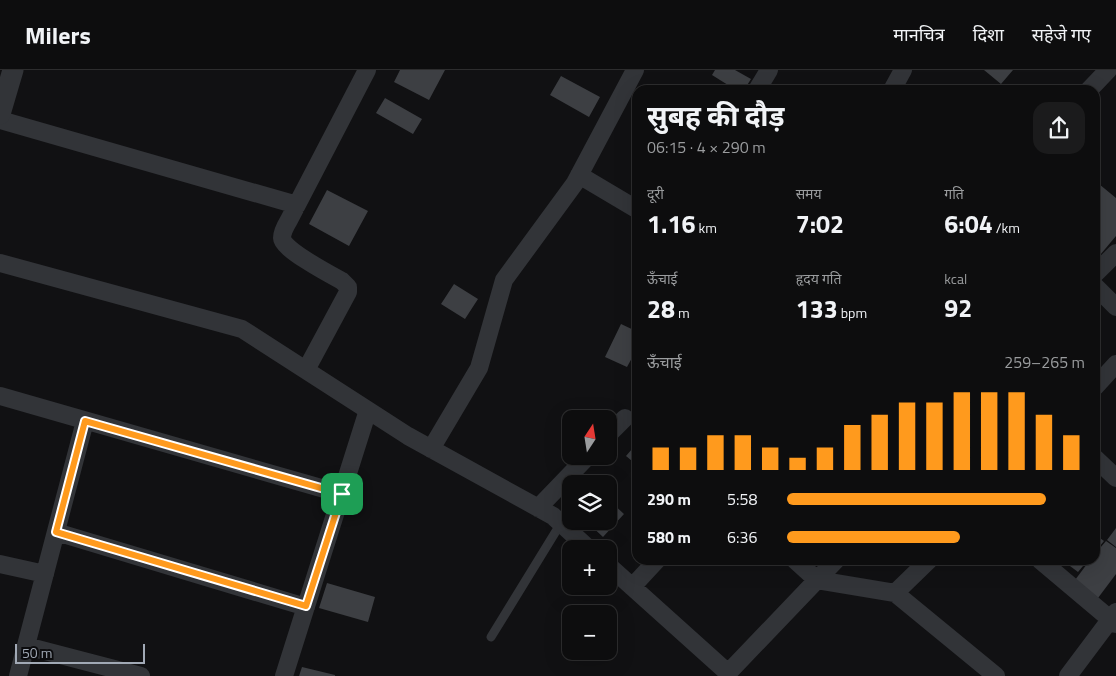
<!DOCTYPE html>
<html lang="hi">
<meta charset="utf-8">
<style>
:root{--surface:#0d0d0e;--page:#1b1b1c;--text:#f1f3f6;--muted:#9a9c9e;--line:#2d2d2e;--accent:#ff9a1d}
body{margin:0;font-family:"Titillium Web","Noto Sans Devanagari",sans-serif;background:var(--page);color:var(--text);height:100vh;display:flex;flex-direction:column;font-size:19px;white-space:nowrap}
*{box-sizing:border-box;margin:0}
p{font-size:16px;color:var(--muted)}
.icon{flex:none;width:28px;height:28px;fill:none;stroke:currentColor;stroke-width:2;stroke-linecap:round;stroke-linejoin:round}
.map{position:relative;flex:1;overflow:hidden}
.panel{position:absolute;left:632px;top:15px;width:468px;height:480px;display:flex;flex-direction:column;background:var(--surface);border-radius:15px;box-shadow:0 5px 20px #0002,0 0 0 1px var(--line)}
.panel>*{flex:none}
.needle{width:32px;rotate:12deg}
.tools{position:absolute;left:562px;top:340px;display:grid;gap:10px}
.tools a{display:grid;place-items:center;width:55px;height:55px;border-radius:10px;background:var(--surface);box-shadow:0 5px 20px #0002,0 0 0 1px var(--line);font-size:25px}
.scale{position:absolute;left:15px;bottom:12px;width:130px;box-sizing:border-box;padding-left:5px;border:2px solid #a1a9b5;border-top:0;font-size:14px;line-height:18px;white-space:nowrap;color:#a1a9b5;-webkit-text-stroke:4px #0c0c0e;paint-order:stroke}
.pin{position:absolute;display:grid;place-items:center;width:42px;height:42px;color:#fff;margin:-21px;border-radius:10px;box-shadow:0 2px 8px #0006}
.round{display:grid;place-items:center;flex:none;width:52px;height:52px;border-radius:15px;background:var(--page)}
.summary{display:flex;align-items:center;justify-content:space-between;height:85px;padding:0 15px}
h1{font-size:28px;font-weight:700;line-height:38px}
.figures{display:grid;grid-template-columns:repeat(3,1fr);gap:8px;height:85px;padding:5px 15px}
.figures div{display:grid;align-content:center}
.figures b{font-size:25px;font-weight:700}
.figures small{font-size:14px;font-weight:400}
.figures p{font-size:14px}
.chart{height:140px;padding:10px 15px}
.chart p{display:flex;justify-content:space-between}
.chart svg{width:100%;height:90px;margin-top:5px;stroke:var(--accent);stroke-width:6}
ul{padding:0 15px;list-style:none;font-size:16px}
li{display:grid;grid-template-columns:80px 60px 1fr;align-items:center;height:38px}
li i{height:12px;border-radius:6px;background:var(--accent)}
header{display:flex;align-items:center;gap:30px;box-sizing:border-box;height:70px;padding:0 25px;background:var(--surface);border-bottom:1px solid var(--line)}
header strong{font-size:24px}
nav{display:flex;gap:28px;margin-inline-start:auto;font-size:18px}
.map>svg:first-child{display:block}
.building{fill:#3d3f43}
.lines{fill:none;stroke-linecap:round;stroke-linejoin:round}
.service{stroke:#323438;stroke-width:9}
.minor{stroke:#323438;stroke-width:18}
.tertiary{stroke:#323438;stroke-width:21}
.route-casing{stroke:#fff;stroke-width:10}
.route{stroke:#ff9a1d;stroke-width:6}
</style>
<header>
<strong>Milers</strong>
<nav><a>मानचित्र</a><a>दिशा</a><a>सहेजे गए</a></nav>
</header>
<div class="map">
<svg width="1116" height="606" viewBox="0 0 1116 606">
<rect width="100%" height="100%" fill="#111113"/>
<!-- building -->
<path class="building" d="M400,0H445L429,30L394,12Z
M715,0H735L751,9L744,20H736L712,5Z
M984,0H1013L1001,14Z
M561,6L600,27L589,47L550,25Z
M385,28L422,49L413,64L376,43Z
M1099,114L1116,128V166L1095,191V119Z
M327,120L368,141L349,176L309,154Z
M454,214L478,229L465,249L441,234Z
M621,254L638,262V277L627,297L605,287Z
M638,372V396L626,386Z
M609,430L624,444L603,467L587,452L588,451H609Z
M1116,458V477L1107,470Z
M1096,465L1104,471L1095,482V466Z
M1106,471L1116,478V504L1098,528L1075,510L1090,490H1095V484Z
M1075,490H1088L1078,502L1070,496Z
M327,513L375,527L368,552L319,538Z
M302,597L335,605V606H299Z"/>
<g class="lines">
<!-- service -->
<path class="service" d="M491,567L561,453"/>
<!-- minor -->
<path class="minor" d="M757,20L769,0
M892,20L903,0
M1089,20L1108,0
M0,50L297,135
M579,105L638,140
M0,193L242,259L408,366L553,446L589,479
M1095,204L1116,183
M1095,216L1116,237
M306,300L348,222V217L342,211C331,205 282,179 282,168C282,162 286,155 289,150L367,0
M1095,317L1116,294
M0,326L342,424
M609,364L625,348
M431,379L479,298L504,210L575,113L635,0
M1095,388L1116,408
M538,438L588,386
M56,462L306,537
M795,490L817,510L895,523L996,606
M1040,490L1116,554
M0,494L45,504
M609,496L728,603L836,490
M632,517L657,490
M895,523L929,490
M26,576L141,606
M18,606L85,351
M284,606L368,340
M1068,606L1116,542"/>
<!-- tertiary -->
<path class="tertiary" d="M0,44L13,0"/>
</g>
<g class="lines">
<!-- route casing -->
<g class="route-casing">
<path id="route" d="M85,351L342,424L306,536L56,462Z"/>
</g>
<!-- route -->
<use href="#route" class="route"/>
</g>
</svg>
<div class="tools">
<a><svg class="needle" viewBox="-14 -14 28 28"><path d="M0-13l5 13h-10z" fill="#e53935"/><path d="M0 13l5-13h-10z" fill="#9a9c9e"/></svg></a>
<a><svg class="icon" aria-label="layers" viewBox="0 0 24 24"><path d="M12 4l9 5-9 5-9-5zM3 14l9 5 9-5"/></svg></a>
<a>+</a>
<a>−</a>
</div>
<div class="scale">50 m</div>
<div class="pin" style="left:342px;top:424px;background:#1e9e55"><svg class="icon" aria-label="arrive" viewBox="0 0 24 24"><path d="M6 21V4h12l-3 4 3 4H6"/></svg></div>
<section class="panel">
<div class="summary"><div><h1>सुबह की दौड़</h1><p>06:15 · 4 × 290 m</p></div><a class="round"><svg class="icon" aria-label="share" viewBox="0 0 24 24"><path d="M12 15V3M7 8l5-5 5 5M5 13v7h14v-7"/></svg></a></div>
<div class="figures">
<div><p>दूरी</p><b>1.16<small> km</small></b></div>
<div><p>समय</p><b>7:02</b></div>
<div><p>गति</p><b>6:04<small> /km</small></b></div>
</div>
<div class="figures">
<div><p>ऊँचाई</p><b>28<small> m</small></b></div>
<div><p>हृदय गति</p><b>133<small> bpm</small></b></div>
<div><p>kcal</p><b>92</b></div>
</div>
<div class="chart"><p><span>ऊँचाई</span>259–265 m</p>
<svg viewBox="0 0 160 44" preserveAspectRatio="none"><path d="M5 44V33M15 44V33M25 44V27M35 44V27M45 44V33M55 44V38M65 44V33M75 44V22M85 44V17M95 44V11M105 44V11M115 44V6M125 44V6M135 44V6M145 44V17M155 44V27"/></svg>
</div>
<ul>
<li><b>290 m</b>5:58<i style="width:87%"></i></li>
<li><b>580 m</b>6:36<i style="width:58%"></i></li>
</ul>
</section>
</div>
